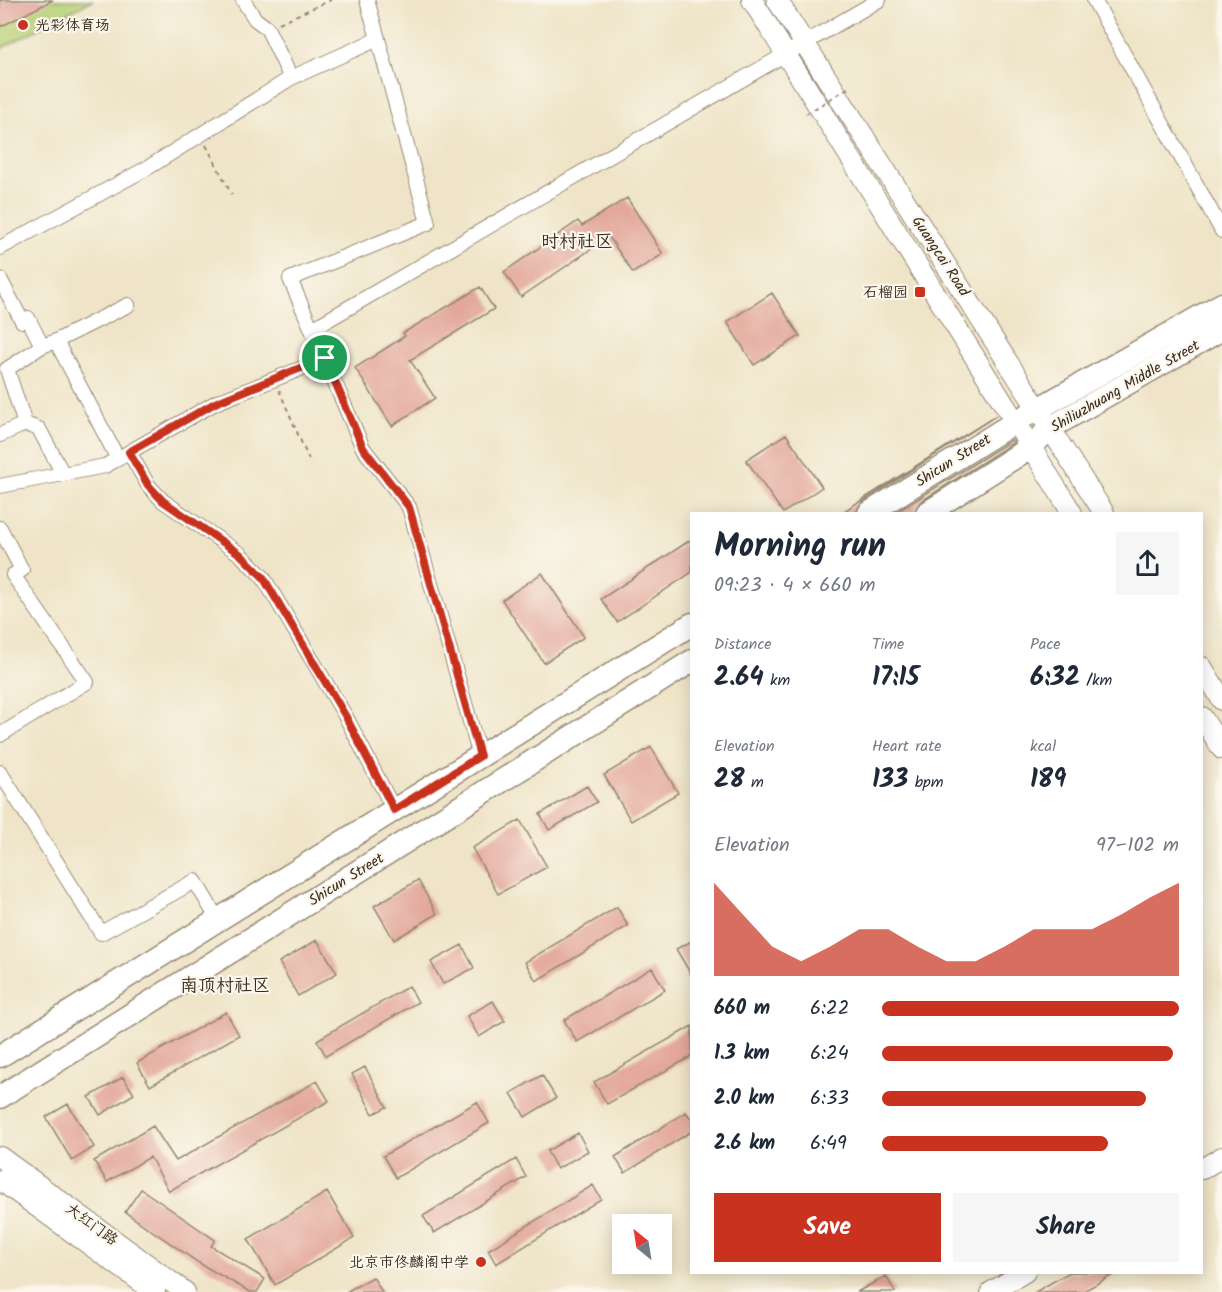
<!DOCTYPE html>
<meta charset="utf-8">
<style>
:root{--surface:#fff;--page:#f6f6f7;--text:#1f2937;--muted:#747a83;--accent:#c8321e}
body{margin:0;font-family:Kalam,"LXGW WenKai TC",sans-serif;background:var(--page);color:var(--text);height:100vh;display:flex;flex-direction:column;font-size:22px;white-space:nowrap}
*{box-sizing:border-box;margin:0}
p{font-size:20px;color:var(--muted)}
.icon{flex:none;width:33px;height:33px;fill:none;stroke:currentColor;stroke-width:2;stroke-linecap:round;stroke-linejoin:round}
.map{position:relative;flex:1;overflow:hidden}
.side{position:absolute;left:690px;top:512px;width:513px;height:762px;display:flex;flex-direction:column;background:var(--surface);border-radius:0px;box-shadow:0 3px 15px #0003}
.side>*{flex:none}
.needle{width:39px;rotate:330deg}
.tools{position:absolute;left:612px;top:1214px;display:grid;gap:12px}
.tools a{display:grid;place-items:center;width:60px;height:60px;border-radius:0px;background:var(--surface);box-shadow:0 3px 15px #0003;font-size:30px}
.pin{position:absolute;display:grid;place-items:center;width:51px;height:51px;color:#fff;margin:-26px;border:3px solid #fff;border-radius:50%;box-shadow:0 2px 6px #0007}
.round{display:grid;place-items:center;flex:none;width:63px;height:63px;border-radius:0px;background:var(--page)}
.overview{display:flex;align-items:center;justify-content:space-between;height:102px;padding:0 24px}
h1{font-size:33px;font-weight:600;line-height:45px}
.figures{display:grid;grid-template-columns:repeat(3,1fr);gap:9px;height:102px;padding:6px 24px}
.figures div{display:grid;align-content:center}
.figures b{font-size:26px;font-weight:600}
.figures small{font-size:16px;font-weight:400}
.figures p{font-size:16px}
.chart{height:168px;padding:12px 24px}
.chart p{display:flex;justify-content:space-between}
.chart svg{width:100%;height:108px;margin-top:6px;fill:var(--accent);opacity:.7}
.cta{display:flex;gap:12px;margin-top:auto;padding:12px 24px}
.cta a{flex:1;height:69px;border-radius:0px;background:var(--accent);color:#fff;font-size:24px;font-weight:600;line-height:69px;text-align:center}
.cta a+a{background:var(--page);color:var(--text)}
ul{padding:0 24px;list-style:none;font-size:20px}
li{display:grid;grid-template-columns:96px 72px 1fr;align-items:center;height:45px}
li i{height:15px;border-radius:8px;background:var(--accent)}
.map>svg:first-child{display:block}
.green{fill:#b6d075;stroke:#787d4a;stroke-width:1.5}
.building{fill:#e3a89b}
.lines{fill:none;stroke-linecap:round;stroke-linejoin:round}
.street-casing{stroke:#958772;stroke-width:16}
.secondary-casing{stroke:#958772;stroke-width:22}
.primary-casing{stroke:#958772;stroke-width:25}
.path{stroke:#958772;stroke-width:2;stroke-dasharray:4.5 4.5;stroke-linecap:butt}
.street{stroke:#fff;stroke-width:14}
.secondary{stroke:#fff;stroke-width:20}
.primary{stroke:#fff;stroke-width:22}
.path-bridge{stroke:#958772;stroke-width:2;stroke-dasharray:4.5 4.5;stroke-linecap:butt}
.route-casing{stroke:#fff;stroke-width:12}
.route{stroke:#c8321e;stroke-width:8}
.poi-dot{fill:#c8321e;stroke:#fbf7ec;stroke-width:2}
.labels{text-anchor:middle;stroke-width:4.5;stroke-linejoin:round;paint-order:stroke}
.poi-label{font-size:15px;fill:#3b2a1e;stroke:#fbf7ec;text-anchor:end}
.street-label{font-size:15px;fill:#3b2a1e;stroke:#fbf7ec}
.quarter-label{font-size:18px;fill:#3b2a1e;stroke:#fbf7ec}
</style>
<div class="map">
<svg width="1222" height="1292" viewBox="0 0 1222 1292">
<rect width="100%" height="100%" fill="#fbf7ec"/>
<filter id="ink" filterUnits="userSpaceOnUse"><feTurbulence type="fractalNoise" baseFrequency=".0167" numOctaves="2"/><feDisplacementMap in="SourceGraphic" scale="12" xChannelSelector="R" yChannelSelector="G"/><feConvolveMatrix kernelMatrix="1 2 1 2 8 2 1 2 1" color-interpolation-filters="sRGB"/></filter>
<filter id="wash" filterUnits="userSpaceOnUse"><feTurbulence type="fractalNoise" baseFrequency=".008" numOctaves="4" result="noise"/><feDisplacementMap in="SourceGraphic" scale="24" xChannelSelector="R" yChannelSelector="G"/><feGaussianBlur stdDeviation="1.35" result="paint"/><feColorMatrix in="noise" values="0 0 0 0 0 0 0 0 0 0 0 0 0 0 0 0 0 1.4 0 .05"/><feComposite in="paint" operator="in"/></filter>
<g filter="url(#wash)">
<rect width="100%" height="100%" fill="#efe4c7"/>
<!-- green -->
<path class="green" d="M0,0H93L0,49Z"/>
<g id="blocks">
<!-- building -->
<path class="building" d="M0,0H53L0,27Z
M627,198L663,254L633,273L609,237L521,297L504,272L578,221L582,226Z
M480,287L494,309L410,360L435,398L392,426L355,368L405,336L403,333Z
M772,293L800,336L754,365L727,322Z
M997,415L862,502L856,513H841Z
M786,434L822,487L783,513L746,460Z
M1012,440L1014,442L920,502L914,513H895Z
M692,539V572L617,622L601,599Z
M542,573L584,637L544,663L502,600Z
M651,747L678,793L631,821L604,775Z
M587,786L597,802L549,830L540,814Z
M520,820L547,867L498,894L472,848Z
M418,880L437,914L394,940L374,906Z
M617,907L628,926L536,981L525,962Z
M317,940L337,973L298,996L279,962Z
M692,941V976L676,949Z
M462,945L474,968L443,984L431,962Z
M652,968L665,990L577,1042L564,1020Z
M409,986L418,1002L326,1056L317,1040Z
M493,1001L505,1021L479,1037L467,1016Z
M226,1012L239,1035L150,1086L137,1063Z
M692,1026V1056L607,1104L594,1082Z
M365,1067L387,1107L373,1114L352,1074Z
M542,1075L556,1098L525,1117L511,1093Z
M123,1077L134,1094L100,1115L89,1097Z
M317,1081L329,1101L169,1191L150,1157L107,1182L94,1161L153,1126L176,1161Z
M477,1102L489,1123L396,1178L383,1156Z
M68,1104L94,1147L72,1161L46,1117Z
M686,1112L692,1120V1131L625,1173L615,1157Z
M578,1133L588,1151L557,1169L547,1151Z
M516,1159L526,1177L434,1233L423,1216Z
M593,1185L601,1199L496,1264L488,1250Z
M141,1189L215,1240L211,1246L265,1279L257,1292H250L199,1263L125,1212Z
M327,1192L354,1238L275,1285L248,1239Z
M1070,1272H1118L1082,1292H1035Z
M886,1276L895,1292H857Z
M373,1277L382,1292H346Z"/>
</g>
</g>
<g filter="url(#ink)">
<use href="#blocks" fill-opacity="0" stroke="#958772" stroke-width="1.5"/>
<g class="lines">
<!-- street casing -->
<g class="street-casing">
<path id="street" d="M243,0L255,19L267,28L291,78
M1094,0L1222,231
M378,39L428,223L290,279L363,448L409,507L480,756
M0,248L149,167L291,78L378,39L367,0
M0,279L22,321L28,318L42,346L7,369L25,424L39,429L63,474
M312,329L879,0
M56,341L128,305
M42,346L56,341L118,459
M0,435L25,424
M129,452L148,485L163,501L240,554L263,577L346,717L394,810
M0,486L105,466L215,403L325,359
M0,528L22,570L13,575L87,682L0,735
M0,772L101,933L195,881L218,920"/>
</g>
<!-- secondary casing -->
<g class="secondary-casing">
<path id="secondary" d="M752,0L1072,513
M777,0L1104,513
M1202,667L1222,700
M1202,717L1222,749
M0,1157L185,1292
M1202,1169L1222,1157
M0,1180L155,1292
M991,1292L1025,1272"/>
</g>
<!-- primary casing -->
<g class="primary-casing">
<path id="primary" d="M869,513L1015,422L1222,304
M927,513L1031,447L1050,428L1222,329
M0,1056L692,624
M0,1097L692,661"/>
</g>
<!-- path -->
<path class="path" d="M279,23L331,0
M206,145L232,195
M279,390L309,460"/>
<!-- street -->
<use href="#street" class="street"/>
<!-- secondary -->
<use href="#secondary" class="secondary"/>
<!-- primary -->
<use href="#primary" class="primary"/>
<!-- path-bridge -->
<path class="path-bridge" d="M806,114L848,88"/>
</g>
</g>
<g class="lines" filter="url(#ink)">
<!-- route casing -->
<g class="route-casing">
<path id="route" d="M325,358L363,448L409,507L480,756L394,810L346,717L263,577L240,554L163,501L148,485L129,452L215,403Z"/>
</g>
<!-- route -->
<use href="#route" class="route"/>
</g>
<!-- markers -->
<g class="poi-dot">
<circle cx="23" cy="25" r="6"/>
<rect x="914" y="286" width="12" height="12" rx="3"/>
<circle cx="481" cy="1262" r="6"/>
</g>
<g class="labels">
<!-- poi labels -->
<g class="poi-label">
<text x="35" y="30" text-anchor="start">光彩体育场</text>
<text x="908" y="297">石榴园</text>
<text x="469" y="1267">北京市佟麟阁中学</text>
</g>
<!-- street labels -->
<g class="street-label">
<text transform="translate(941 256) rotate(57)" y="5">Guangcai Road</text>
<text transform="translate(1125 386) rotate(-30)" y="5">Shiliuzhuang Middle Street</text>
<text transform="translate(953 460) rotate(-32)" y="5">Shicun Street</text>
<text transform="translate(346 879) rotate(-32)" y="5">Shicun Street</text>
<text transform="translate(92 1224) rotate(36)" y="5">大红门路</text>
</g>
<!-- quarter labels -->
<g class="quarter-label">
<text x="577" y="247">时村社区</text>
<text x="225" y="991">南顶村社区</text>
</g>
</g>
</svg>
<div class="tools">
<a><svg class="needle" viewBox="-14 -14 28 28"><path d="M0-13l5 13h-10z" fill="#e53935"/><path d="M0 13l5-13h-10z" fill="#747a83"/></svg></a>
</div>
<div class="pin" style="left:325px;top:358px;background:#1e9e55"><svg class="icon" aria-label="arrive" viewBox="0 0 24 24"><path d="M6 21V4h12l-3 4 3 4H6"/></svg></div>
<section class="side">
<div class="overview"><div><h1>Morning run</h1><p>09:23 · 4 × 660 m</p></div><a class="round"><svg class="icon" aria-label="share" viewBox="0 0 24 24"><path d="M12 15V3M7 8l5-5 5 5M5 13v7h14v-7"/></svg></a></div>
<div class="figures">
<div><p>Distance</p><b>2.64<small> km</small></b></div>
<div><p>Time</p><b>17:15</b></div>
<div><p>Pace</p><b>6:32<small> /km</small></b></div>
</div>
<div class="figures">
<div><p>Elevation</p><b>28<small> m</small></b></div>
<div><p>Heart rate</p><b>133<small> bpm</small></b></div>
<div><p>kcal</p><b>189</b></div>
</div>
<div class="chart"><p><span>Elevation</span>97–102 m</p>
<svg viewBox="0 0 160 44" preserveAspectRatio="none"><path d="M0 44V6L10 19L20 32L30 38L40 32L50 25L60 25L70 32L80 38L90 38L100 32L110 25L120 25L130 25L140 19L150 12L160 6V44z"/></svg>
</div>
<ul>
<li><b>660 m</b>6:22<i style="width:100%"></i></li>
<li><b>1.3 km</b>6:24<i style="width:98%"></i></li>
<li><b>2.0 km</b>6:33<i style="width:89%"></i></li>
<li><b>2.6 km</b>6:49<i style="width:76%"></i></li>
</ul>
<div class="cta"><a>Save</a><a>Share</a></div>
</section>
</div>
